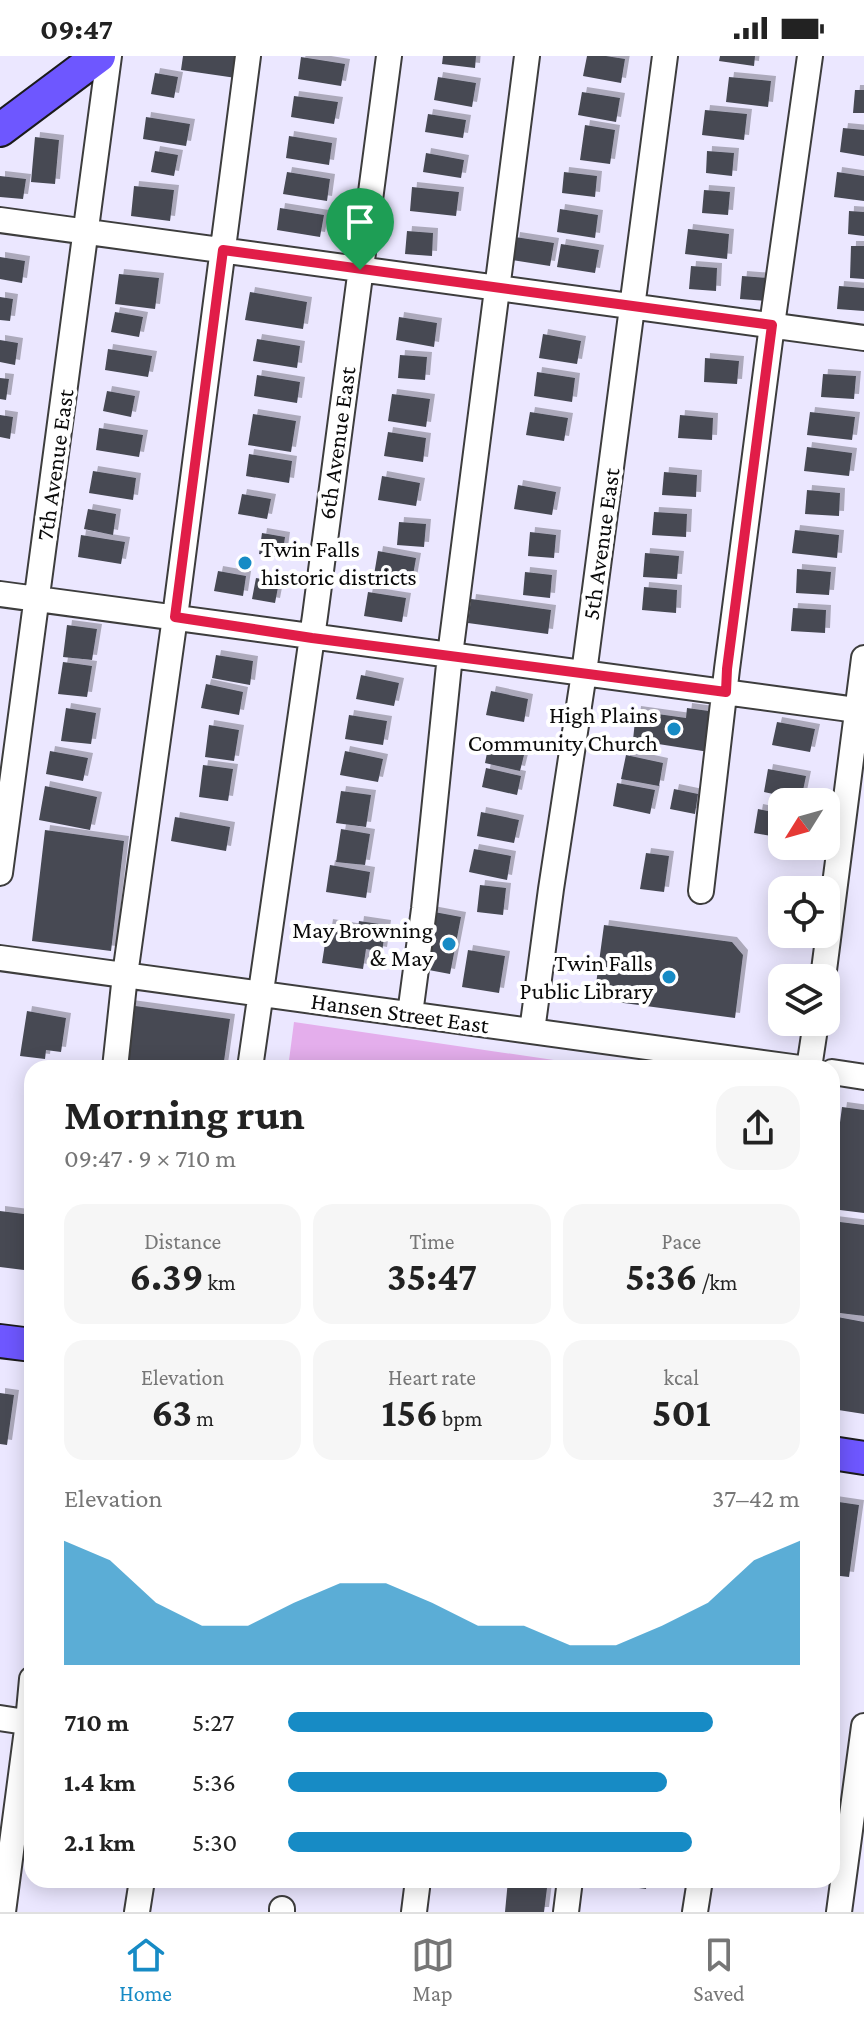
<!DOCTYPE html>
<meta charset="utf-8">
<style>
:root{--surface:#fff;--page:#f6f6f6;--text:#222;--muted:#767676;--line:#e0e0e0;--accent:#178bc5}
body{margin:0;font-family:"Crimson Pro",serif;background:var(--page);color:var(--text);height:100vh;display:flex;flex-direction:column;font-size:30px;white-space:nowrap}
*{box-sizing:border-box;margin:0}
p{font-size:26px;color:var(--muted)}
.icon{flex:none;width:44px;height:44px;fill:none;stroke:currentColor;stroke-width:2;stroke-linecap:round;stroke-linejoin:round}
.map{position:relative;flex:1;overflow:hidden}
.side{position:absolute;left:24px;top:1004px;width:816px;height:828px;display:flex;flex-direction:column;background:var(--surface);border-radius:24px;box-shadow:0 4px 20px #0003}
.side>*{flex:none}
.needle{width:52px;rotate:233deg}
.buttons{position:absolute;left:768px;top:732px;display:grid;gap:16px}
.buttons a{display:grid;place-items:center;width:72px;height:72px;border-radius:16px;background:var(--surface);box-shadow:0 4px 20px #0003;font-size:40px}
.pin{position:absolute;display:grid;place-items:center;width:68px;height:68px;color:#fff;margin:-82px -34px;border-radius:50% 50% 50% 0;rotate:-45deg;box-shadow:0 0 8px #0007}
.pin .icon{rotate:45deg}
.round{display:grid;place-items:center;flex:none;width:84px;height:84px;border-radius:24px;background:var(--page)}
.headline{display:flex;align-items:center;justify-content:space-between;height:136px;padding:0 40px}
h1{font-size:44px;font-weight:700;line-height:60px}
.stats{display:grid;grid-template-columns:repeat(3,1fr);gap:12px;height:136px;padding:8px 40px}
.stats div{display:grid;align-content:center;border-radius:20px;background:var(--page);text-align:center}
.stats b{font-size:40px;font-weight:700}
.stats small{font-size:22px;font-weight:400}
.stats p{font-size:22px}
.chart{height:224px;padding:16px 40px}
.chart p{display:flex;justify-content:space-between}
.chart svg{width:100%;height:144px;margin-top:8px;fill:var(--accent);opacity:.7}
ul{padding:0 40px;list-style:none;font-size:26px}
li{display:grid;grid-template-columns:128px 96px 1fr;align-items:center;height:60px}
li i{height:20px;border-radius:10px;background:var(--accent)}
.status{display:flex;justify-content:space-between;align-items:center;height:56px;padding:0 40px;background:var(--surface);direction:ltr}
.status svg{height:22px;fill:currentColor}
.tab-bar{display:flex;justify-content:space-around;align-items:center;height:112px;border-top:2px solid var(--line);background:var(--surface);font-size:22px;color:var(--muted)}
.tab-bar a{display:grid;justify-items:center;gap:4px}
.tab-bar .on{color:var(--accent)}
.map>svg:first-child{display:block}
.green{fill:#e4aeec}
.building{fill:#464953;filter:url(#shadow)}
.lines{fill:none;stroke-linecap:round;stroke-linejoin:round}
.minor-casing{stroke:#3d3d3d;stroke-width:28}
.major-casing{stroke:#1b1b1b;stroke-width:36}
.minor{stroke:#fff;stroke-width:24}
.major{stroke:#6e57ff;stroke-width:32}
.route-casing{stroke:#fff;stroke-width:16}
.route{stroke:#e11d48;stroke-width:10}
.poi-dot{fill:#178bc5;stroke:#fff;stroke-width:3}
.labels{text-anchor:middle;stroke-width:8;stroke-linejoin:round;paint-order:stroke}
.street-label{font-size:24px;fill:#0a0a0a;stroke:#fff}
.poi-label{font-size:24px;fill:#0a0a0a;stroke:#fff;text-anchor:end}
</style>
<div class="status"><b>09:47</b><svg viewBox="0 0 49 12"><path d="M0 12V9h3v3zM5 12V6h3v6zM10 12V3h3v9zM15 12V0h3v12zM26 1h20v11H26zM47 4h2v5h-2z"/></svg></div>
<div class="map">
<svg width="864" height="1856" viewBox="0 0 864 1856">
<defs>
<filter id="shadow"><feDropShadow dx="5" dy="-5" stdDeviation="0" flood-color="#0004"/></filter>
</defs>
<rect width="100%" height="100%" fill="#ebe7ff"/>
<!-- green -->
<path class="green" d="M294,966L608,1012H609H288Z"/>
<!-- building -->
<path class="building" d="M183,0H246L243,23L181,14Z
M443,0H476L475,12L442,8Z
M587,0H606L625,3L621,27L583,20Z
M720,0H755L754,10L719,5Z
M301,1L345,8L341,30L298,23Z
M155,17L178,21L174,42L151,38Z
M438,21L476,27L472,51L434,44Z
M729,21L771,25L768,51L726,46Z
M855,34H864V57H853Z
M582,36L620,42L616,66L578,59Z
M294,40L338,46L334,68L291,61Z
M705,54L747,58L744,84L702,79Z
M428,58L466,64L463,82L425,76Z
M146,61L190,68L186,90L143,83Z
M585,69L615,74L610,108L580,104Z
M843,72L864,74V100L840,96Z
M289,80L332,87L329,109L286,102Z
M35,81L59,84L55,128L31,126Z
M155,95L178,99L174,120L151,116Z
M707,95L734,97L732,120L706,117Z
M426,97L464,104L461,122L423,116Z
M287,116L330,123L327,145L283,138Z
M564,116L597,120L595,141L562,137Z
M837,116L864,120V145L834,141Z
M0,120L26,123L23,143L0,141Z
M134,130L174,134L170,165L131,160Z
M412,131L459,136L456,160L410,155Z
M704,134L730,136L728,159L702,157Z
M280,152L324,159L320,181L277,174Z
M560,153L598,159L595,182L557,176Z
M849,155L864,156V180L848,178Z
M688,173L729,178L727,203L685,198Z
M407,175L433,177L432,200L405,198Z
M515,181L554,187L550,210L512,204Z
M561,188L599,194L595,217L557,211Z
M851,190H864V223L850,222Z
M0,201L25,205L22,227L0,223Z
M691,210L717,212L716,235L689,233Z
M119,218L159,222L155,253L115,248Z
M742,220L768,222L766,245L740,243Z
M839,230L864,232V255L837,253Z
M250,236L307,246L303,273L245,264Z
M0,241L13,243L10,265L0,264Z
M115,256L143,261L139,281L111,276Z
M399,261L437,267L434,291L396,284Z
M543,278L581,285L577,308L539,302Z
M257,283L300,290L297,312L253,305Z
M0,284L18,287L15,309L0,306Z
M108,293L152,300L148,321L105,314Z
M400,299L427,301L425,324L398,322Z
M705,302L739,305L737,328L704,326Z
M537,316L575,322L572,346L534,340Z
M823,318L856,320L854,343L821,341Z
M257,319L300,326L297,347L254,340Z
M0,322L9,323L6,344L0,343Z
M107,335L135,340L131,361L103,355Z
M392,338L430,343L426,371L388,365Z
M530,356L568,362L564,385L526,379Z
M810,356L855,361L852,384L807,379Z
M253,358L296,365L291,396L248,389Z
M0,359L13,361L10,383L0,381Z
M680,359L713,362L712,384L678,382Z
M99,372L143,379L139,401L96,394Z
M388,376L426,382L423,406L384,400Z
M807,391L852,397L849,420L804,415Z
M249,398L292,405L289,427L246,420Z
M93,415L136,422L133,444L89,437Z
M664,416L697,419L696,441L662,439Z
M382,420L420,427L416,450L378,444Z
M518,429L556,436L552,459L514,453Z
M807,434L840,437L839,460L805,458Z
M242,438L271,443L267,463L238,458Z
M88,453L116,458L113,479L84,473Z
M654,456L687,458L686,481L652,479Z
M399,466L426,468L424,491L397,489Z
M795,474L839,479L837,502L792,497Z
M530,476L556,479L554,502L528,500Z
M262,477L285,481L282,502L259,498Z
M81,479L125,486L121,508L78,501Z
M378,495L416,502L412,525L374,519Z
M645,497L679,500L677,523L643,521Z
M797,513L831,516L829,539L796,537Z
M218,515L246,520L243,540L214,535Z
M525,516L552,519L550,542L523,539Z
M256,522L279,526L275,547L252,543Z
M644,531L677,534L676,557L642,554Z
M368,536L406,542L402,566L364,560Z
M471,543L551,554L548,578L468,567Z
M793,552L826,554L825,577L791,575Z
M67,569L97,573L92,604L63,601Z
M216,599L253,605L250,629L212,622Z
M63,606L92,610L87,641L58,638Z
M361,619L399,627L394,650L356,643Z
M206,628L243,636L239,659L201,652Z
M491,635L528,643L524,666L486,659Z
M66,652L96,657L91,688L61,685Z
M687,652L716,656L709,696L633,684L636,655L686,662Z
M349,659L387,665L383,689L345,683Z
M777,666L815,673L810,696L772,689Z
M209,669L239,674L234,705L205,701Z
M489,687L525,695L520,715L485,707Z
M50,695L88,702L83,725L46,718Z
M345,695L383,703L378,726L340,719Z
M626,699L663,707L659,730L621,723Z
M203,709L233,713L228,745L199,741Z
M486,712L521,720L517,739L482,731Z
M768,713L806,720L801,744L764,736Z
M617,727L655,734L650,758L613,750Z
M45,730L97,741L90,774L39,764Z
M674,733L698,738L695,758L670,753Z
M341,735L371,739L366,771L336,767Z
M758,753L782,758V782L754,777Z
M481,756L519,764L514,787L477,780Z
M175,761L230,771L226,795L171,785Z
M341,773L370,778L365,809L336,806Z
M45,774L124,785L111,895L32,885Z
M474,793L511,800L507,824L469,816Z
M646,797L669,800L664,836L640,833Z
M330,809L370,816L366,842L326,836Z
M480,829L506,832L503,859L477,856Z
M429,855L461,861L450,918L418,912Z
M359,865L386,869L382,896L366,893L363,913L322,907L328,868L358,873Z
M604,869L732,886L743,899L735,962L594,943Z
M468,894L505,900L499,937L462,931Z
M128,949L230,963L223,1012H193L121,1003Z
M27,955L66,962L61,996L46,994L45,1003L20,1000Z
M842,1051L864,1054V1157L832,1153V1128Z
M0,1155L32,1159V1215L0,1211Z
M832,1165L864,1169V1260L832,1256Z
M832,1260L864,1266V1358L832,1353Z
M0,1337L14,1339L7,1389L0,1388Z
M832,1445L859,1449L849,1521L832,1519Z
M508,1824H548L544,1856H505Z
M596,1824H647L646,1833L596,1826Z"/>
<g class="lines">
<!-- minor casing -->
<g class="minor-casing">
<path id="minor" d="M0,164L864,282
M0,538L864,655
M0,817L109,0
M701,835L727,613L772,269L810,0
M0,902L800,1012
M823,922L864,602
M410,958L424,853L450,599L527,0
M532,975L551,833L584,617L665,0
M115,1012L125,919L175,561L248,0
M250,1012L315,560L389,0
M809,1012L816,966
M832,1016L864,1021
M0,1662L32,1667
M3,1856L28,1666L32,1623
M137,1856L142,1824
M282,1856V1853
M414,1856L418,1824
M566,1856L570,1824
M695,1856L700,1824
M839,1856L864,1670"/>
</g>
<!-- major casing -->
<g class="major-casing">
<path id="major" d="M0,74L99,0
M0,1285L32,1289
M832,1397L864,1402"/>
</g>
<!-- minor -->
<use href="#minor" class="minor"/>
<!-- major -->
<use href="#major" class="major"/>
</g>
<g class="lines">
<!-- route casing -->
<g class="route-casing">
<path id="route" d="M223,194L772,269L727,613L726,636L312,582L175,561Z"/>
</g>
<!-- route -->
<use href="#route" class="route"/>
</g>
<!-- markers -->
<g class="poi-dot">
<circle cx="245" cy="507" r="8"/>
<circle cx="674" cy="673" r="8"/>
<circle cx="449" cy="888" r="8"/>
<circle cx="669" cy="921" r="8"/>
</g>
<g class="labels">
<!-- street labels -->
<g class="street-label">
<text transform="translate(337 387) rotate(-82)" y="8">6th Avenue East</text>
<text transform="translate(55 409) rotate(-82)" y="8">7th Avenue East</text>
<text transform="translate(601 488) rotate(-82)" y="8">5th Avenue East</text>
<text transform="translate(400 957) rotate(8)" y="8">Hansen Street East</text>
</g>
<!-- poi labels -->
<g class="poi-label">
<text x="261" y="501" text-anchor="start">Twin Falls<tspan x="261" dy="28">historic districts</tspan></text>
<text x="658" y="667">High Plains<tspan x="658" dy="28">Community Church</tspan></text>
<text x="433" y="882">May Browning<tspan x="433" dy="28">&amp; May</tspan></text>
<text x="653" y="915">Twin Falls<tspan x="653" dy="28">Public Library</tspan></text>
</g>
</g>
</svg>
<div class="buttons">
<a><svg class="needle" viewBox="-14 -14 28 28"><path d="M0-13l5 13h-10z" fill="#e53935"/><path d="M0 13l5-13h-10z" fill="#767676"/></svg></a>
<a><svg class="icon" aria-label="locate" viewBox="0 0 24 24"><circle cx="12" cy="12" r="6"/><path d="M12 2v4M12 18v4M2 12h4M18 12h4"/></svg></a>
<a><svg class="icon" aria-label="layers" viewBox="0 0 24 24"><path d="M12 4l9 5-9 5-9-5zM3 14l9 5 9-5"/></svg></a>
</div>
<div class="pin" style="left:360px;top:214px;background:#1e9e55"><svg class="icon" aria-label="arrive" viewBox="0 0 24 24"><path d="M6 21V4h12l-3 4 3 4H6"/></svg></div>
<section class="side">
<div class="headline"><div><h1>Morning run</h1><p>09:47 · 9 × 710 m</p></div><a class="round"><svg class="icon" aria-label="share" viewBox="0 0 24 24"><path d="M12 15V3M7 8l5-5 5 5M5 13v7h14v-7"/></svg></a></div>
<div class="stats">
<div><p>Distance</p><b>6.39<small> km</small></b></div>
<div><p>Time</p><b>35:47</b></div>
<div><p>Pace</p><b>5:36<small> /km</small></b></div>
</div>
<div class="stats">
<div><p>Elevation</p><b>63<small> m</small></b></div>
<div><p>Heart rate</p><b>156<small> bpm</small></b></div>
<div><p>kcal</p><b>501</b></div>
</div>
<div class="chart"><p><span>Elevation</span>37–42 m</p>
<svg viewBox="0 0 160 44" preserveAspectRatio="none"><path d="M0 44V6L10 12L20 25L30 32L40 32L50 25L60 19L70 19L80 25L90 32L100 32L110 38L120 38L130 32L140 25L150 12L160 6V44z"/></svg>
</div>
<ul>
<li><b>710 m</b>5:27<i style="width:83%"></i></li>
<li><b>1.4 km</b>5:36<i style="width:74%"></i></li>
<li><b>2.1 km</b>5:30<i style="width:79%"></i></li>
</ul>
</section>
</div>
<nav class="tab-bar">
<a class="on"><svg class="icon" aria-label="home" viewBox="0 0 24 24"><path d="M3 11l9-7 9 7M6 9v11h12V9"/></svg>Home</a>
<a><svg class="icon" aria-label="map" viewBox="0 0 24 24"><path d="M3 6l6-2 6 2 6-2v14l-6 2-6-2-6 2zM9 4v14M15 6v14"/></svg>Map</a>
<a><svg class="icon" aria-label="saved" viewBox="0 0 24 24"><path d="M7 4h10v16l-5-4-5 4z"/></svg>Saved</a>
</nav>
